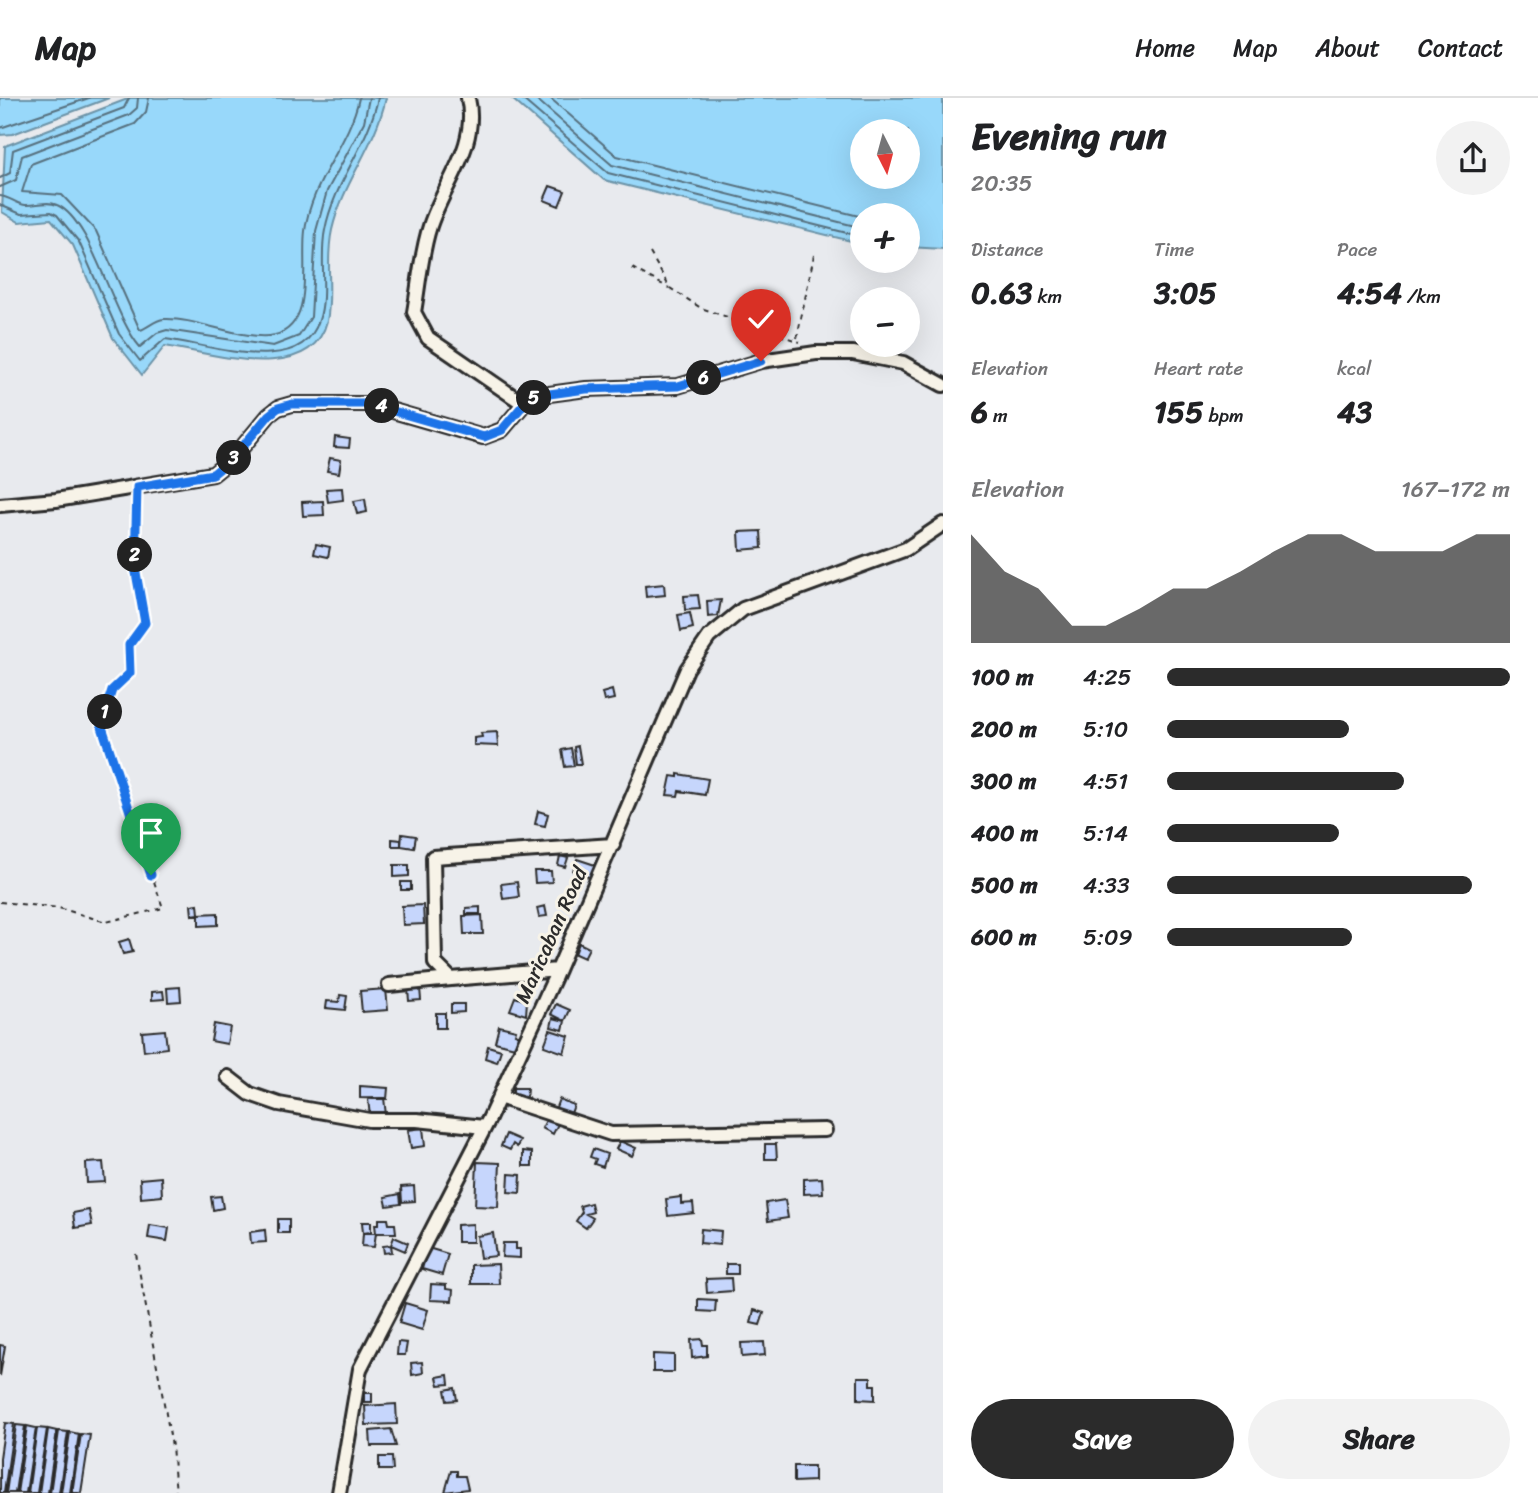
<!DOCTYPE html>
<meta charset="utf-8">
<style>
:root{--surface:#fff;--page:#f2f2f2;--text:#202124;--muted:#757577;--line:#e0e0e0;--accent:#2b2b2b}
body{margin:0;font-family:Sriracha,sans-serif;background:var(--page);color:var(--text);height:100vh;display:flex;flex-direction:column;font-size:26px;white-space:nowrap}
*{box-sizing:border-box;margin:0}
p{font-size:23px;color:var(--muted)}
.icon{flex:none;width:38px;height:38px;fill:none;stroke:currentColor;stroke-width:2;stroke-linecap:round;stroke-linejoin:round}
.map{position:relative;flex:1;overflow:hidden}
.sheet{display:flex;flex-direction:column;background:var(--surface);width:595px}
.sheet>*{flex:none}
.needle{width:46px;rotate:174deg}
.buttons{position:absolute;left:850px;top:21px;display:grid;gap:14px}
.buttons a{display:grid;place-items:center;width:70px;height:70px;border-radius:50%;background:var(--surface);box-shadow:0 7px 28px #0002;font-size:35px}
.pin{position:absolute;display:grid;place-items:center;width:60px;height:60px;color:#fff;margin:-72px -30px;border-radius:50% 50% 50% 0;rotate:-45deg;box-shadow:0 0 7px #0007}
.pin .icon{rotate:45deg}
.km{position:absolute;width:35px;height:35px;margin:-18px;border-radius:50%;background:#222;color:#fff;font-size:19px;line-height:35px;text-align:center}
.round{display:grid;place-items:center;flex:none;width:74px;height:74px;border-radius:37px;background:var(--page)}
.summary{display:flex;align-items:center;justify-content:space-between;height:119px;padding:0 28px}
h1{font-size:38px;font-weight:700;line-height:52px}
.metrics{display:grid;grid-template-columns:repeat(3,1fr);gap:10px;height:119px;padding:7px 28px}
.metrics div{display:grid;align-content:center}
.metrics b{font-size:30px;font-weight:700}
.metrics small{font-size:19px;font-weight:400}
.metrics p{font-size:19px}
.chart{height:196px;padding:14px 28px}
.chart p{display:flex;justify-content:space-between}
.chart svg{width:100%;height:126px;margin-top:7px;fill:var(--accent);opacity:.7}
.primary-button{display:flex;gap:14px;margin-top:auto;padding:14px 28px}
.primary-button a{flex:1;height:80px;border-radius:42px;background:var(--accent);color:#fff;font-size:28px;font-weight:700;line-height:80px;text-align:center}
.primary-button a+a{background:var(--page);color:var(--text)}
ul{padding:0 28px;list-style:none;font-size:23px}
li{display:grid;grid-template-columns:112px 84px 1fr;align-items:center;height:52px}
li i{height:18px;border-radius:9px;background:var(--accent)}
header{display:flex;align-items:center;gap:42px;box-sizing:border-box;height:98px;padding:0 35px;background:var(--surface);border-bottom:2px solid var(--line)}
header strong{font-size:33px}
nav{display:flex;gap:38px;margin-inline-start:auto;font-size:24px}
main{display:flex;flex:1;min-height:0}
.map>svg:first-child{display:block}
.water{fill:#98d8fa;stroke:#6c93a7;stroke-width:2;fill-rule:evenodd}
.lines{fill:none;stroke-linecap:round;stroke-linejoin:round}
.shore{stroke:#57707e;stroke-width:2}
.building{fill:#c6d6fc;stroke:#2b2b2b;stroke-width:2}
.minor-casing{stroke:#2b2b2b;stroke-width:18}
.path{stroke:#2b2b2b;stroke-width:2;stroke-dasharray:5 5;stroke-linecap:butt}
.minor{stroke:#f7f3e8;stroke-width:12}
.route-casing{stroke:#fff;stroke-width:14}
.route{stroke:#1a73e8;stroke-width:9}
.labels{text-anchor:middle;stroke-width:6;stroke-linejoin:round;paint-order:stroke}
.street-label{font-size:21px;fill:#2b2b2b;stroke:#f7f3e8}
</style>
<header>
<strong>Map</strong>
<nav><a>Home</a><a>Map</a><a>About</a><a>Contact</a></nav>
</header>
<main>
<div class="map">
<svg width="943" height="1395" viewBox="0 0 943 1395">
<rect width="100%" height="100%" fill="#e8eaee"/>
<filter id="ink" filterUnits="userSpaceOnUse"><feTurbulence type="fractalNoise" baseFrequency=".0143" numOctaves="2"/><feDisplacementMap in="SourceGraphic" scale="14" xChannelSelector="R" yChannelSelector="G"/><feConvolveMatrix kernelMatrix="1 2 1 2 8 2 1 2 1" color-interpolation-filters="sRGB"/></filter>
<g filter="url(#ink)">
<!-- water -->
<path class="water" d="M0,0H109L13,36L0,37Z
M130,0H386C375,49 343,84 332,132C325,162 333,194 327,223C311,288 210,255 165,248L142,277L113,240L73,147L51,121L19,124L2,114L5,48Z
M511,0H943V151L908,149V117H863V146L604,82ZM908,33V79H863V33Z"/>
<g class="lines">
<!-- shore -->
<path class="shore" d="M149,0L146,14L135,26L31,66L22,94L62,97L96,133L140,232C148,230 154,222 164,221C195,219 246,244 275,237C315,226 301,166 305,133C311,83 349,47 359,0
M521,0L608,75L863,139
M535,0L612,67L863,130
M550,0L617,58L863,119
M0,30L89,0
M0,80L10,75L13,52L124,10L129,0
M0,89L16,82L22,58L129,17L137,10L138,0
M0,98C10,99 16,106 25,107C35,108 47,102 57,107C92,122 112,217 140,249L157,235L167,232L273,248L299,238L311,219L316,133L327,93L364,24L369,0
M0,107L21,116L51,114L57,117L79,144L119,236L140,263L165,241C208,246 301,281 319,222C328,197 319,159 325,132C334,84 368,48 378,0"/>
</g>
<!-- building -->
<path class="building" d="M550,88L565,93L559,108L544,102Z
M335,339L350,341L349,350L334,349Z
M330,360L341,362L339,375L327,373Z
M342,390L343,402L328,404L326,391Z
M365,401L367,414L357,416L354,403Z
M323,403L324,417L303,418L302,404Z
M761,433L762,450L740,452L739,434Z
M316,446L330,449L328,459L314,456Z
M664,486L665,497L646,499L645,488Z
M698,497L700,511L685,512L684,498Z
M721,502L718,518L708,519L707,503Z
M690,515L693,530L681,533L678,517Z
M612,592L614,601L604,603L602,595Z
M497,634L498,648L474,647V640L482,639L481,635Z
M578,648L581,666H576L574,649Z
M571,650L574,668L565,669L562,652Z
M678,676L708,681L705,697L679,693L678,698L667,697L671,678L678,679Z
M538,713L548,716L545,728L535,726Z
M402,736L416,738L414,750L401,748Z
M392,741L401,742V748H392Z
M560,758L568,760L565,769L558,767Z
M577,761L595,767L591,780L573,773Z
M394,767H409V778L394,779Z
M534,773H551L552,784L535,785Z
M401,784H411V792H401Z
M517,784L519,799L503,801L501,786Z
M198,806L199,816L192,817L191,807Z
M423,807L424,826L403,827L402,808Z
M545,808L547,818L539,819L537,810Z
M480,809V816H466V810Z
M218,815V827L199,828V816Z
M482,817L483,836H464L463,818Z
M129,841L133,854L123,856L119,844Z
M579,845L589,850L584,860L575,856Z
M180,889L181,903L168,904L167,890Z
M420,890L421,902L409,903L408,891Z
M386,891L388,912L362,914L360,893Z
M163,893L164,901L152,902V894Z
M340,897L347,898L345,912L326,910L327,903L339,904Z
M515,899L527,903L526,917L510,912Z
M451,906H464V914L451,915Z
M556,906L570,912L565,923L551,916Z
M436,915H445V930H436Z
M553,920L565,923L563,932L551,929Z
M214,926L230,929L227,946L211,943Z
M499,928L516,932L515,936L518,937L515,949L495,944Z
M165,932L167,950L144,953L142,934Z
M550,932L569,938L564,955L544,948Z
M488,948L501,952L497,964L485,960Z
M360,988L388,990L387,1001L360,1000Z
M513,990H527L526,1003H513Z
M384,1000L386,1017L370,1018L368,1001Z
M559,1001L574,1007L570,1018L555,1012Z
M548,1018L559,1024L553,1036L542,1030Z
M423,1030L425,1048L411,1050L408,1032Z
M506,1036L520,1042L517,1049L513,1046L510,1052L501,1048Z
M620,1043L636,1050L632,1058L616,1051Z
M765,1046H776L777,1061H765Z
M593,1051L607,1056L603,1069L594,1066L596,1061L590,1059Z
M523,1053L532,1054V1068H523Z
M103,1064L105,1084L87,1085L86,1065Z
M477,1064L500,1065L498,1109L475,1108Z
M509,1076L521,1077L520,1095L508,1094Z
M161,1079L162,1098L141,1100L140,1081Z
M822,1080L823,1095L804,1096V1081Z
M414,1088L415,1103L402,1104L401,1089Z
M400,1096L401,1106L387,1108L385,1099Z
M221,1098L223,1110L213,1112L211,1099Z
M681,1099V1106L693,1105L694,1115L668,1118L666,1101Z
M785,1102L788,1120L768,1123L766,1105Z
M591,1105L593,1114L586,1116L593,1120L586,1130L576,1123L582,1114L580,1108Z
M89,1112L92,1127L75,1130L73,1115Z
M278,1121H289V1135H278Z
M379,1121H388L389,1126H395L396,1135H376L375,1126H379Z
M362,1124H371V1134L363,1135Z
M473,1126V1144H457V1127Z
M150,1127L169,1130L167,1143L148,1140Z
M701,1131L721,1133L720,1147L700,1145Z
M265,1132L266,1144L251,1145L250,1134Z
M363,1135H376L374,1149L362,1148Z
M493,1135L496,1158L480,1160L477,1138Z
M394,1139L408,1145L405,1153L391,1147Z
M503,1145H516V1151H520V1160L502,1159Z
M391,1147L392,1154L384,1155L383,1148Z
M428,1150L448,1156L442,1177L422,1171Z
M498,1166L499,1186H471V1167Z
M726,1166H738V1176H726Z
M731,1180L732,1193L707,1195L706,1181Z
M431,1186L446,1187V1191L453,1192L452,1203L430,1202Z
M698,1201L716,1202L715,1214L698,1213Z
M405,1205L428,1212L422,1232L399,1225Z
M754,1212L764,1215L760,1227L751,1225Z
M702,1241L703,1247H707V1258L692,1260L691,1242Z
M398,1244L407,1245L405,1257H397Z
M764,1244L765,1257L742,1259L741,1245Z
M0,1247L5,1248L0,1278Z
M653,1256L674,1257V1274H653Z
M422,1264L423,1275L412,1277L411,1265Z
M448,1277L449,1286L439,1287L437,1279Z
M858,1279H871V1287H875V1302L858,1301Z
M455,1290L457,1302L447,1303L445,1292Z
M364,1295H372V1304H364Z
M396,1306L397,1326L366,1327L365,1308Z
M5,1325L14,1326L4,1395H0V1360Z
M16,1327L25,1328L15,1395H6Z
M27,1328L36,1330L26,1395H17Z
M37,1330L47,1331L37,1395H28Z
M48,1331L57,1333L48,1395H39Z
M391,1331L396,1348H371L370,1333Z
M59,1333L68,1334L59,1395H50Z
M70,1334L79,1336L70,1395H61Z
M81,1336L90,1337L81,1395H72Z
M379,1359H392L393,1372H379Z
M794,1368H814V1383L794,1384Z
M451,1373H457V1378H465L468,1391L445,1394Z"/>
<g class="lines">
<!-- minor casing -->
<g class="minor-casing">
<path id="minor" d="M468,0C479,48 444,85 430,128C421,155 419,186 414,214L428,240L524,306
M0,407L56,402L213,376L234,359L269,317L278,310L292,306H369L483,339L502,332L524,306L542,297L586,291L678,288L761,263L816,255H853L903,265L943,287
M558,872L451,881L435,865L433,759L613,747
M389,887L451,881
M228,979L250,996L279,1006L369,1022H417L484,1029
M499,999L611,1036L825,1032
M339,1395L360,1271L489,1021L554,881L687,571L709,539L743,511L906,451L943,426"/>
</g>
<!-- path -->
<path class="path" d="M650,155L670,190L701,210L800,244
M632,170L669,190
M797,240L815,152
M0,804L59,810L106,824L163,810L101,627L112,592L130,575L129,547L145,525L135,469L137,401
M136,1156L172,1348L176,1395"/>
<!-- minor -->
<use href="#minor" class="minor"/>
</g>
</g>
<g class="lines" filter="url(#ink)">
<!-- route casing -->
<g class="route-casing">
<path id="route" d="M151,777L101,626L112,592L130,575L129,547L145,525L135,469L137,389L213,376L234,359L269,317L278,310L292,306H369L484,339L502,332L524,306L542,297L586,291L678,288L761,263"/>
</g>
<!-- route -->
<use href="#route" class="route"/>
</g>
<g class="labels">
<!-- street labels -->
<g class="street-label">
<text transform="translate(551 837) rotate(-66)" y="7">Maricaban Road</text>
</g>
</g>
</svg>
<div class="buttons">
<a><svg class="needle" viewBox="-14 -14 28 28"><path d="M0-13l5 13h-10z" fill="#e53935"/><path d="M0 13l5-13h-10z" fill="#757577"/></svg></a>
<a>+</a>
<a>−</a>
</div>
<div class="pin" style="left:151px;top:777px;background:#1e9e55"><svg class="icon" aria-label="arrive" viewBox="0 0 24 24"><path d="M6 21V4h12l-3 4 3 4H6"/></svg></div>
<div class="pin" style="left:761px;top:263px;background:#d93025"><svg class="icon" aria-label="check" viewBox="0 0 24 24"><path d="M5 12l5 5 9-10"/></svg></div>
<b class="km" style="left:105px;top:614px">1</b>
<b class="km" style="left:135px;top:457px">2</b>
<b class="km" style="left:234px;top:360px">3</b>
<b class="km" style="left:382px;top:308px">4</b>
<b class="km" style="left:534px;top:300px">5</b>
<b class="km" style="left:704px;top:280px">6</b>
</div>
<section class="sheet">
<div class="summary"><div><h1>Evening run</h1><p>20:35</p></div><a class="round"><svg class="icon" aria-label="share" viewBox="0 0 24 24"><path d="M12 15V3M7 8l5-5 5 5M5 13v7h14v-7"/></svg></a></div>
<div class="metrics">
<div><p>Distance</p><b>0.63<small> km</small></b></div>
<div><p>Time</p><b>3:05</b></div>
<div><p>Pace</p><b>4:54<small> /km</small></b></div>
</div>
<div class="metrics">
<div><p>Elevation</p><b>6<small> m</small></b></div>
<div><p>Heart rate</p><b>155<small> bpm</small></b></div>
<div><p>kcal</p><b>43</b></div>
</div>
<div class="chart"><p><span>Elevation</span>167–172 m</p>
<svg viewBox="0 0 160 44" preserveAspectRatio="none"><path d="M0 44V6L10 19L20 25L30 38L40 38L50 32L60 25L70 25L80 19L90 12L100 6L110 6L120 12L130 12L140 12L150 6L160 6V44z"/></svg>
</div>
<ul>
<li><b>100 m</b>4:25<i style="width:100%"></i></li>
<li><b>200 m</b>5:10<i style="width:53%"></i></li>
<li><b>300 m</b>4:51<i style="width:69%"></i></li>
<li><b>400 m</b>5:14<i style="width:50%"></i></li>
<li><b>500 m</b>4:33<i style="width:89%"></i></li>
<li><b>600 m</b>5:09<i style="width:54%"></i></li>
</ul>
<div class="primary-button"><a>Save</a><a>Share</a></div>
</section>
</main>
